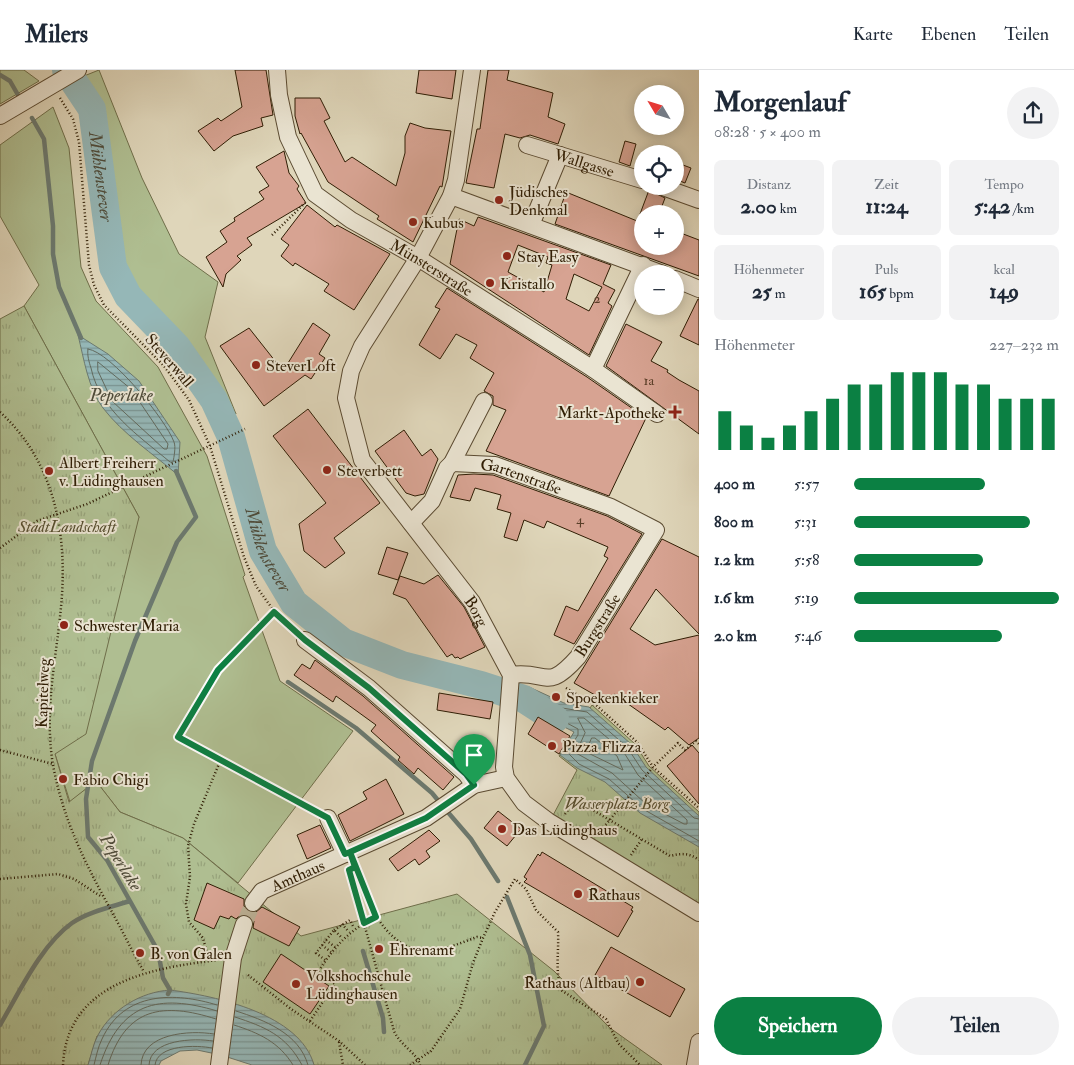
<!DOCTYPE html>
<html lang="de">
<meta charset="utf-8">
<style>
:root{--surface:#fff;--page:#f2f2f3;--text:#1f2937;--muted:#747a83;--line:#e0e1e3;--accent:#0b8043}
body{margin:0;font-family:"IM FELL Double Pica",serif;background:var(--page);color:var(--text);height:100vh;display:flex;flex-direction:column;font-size:19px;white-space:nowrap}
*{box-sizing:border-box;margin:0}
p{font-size:16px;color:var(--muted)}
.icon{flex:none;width:28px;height:28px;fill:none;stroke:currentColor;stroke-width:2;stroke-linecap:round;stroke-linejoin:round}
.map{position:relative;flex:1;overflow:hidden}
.panel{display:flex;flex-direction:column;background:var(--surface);width:375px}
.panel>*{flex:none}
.needle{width:32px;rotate:308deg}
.fabs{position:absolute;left:634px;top:15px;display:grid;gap:10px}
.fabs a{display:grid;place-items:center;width:50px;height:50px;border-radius:50%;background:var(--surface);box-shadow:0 2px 12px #0003;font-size:25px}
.pin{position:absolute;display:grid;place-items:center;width:42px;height:42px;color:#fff;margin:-51px -21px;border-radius:50% 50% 50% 0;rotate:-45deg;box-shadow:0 0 5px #0007}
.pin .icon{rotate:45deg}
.round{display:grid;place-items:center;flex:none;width:52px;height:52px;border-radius:26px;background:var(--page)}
.overview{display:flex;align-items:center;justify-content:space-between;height:85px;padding:0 15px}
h1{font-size:28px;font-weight:700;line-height:38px}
.stats{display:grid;grid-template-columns:repeat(3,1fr);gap:8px;height:85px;padding:5px 15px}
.stats div{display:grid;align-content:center;border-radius:8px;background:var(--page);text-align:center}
.stats b{font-size:21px;font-weight:700}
.stats small{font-size:14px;font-weight:400}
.stats p{font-size:14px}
.chart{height:140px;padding:10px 15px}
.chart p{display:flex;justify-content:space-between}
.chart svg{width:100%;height:90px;margin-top:5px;stroke:var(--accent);stroke-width:6}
.cta{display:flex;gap:10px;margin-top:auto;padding:10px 15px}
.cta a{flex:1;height:58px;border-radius:30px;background:var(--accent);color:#fff;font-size:20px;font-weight:700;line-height:58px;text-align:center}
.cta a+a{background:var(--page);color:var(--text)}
ul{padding:0 15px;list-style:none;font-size:16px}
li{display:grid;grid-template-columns:80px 60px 1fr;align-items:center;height:38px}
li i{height:12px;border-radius:6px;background:var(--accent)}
header{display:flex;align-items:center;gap:30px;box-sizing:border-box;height:70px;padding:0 25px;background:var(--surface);border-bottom:1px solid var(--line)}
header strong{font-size:24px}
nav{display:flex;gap:28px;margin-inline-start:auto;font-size:18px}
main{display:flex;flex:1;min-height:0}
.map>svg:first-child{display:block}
.green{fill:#afbe91;stroke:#6f6e4a}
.park{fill:url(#park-tufts);stroke:#6f6e4a}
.water{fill:url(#water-rules);stroke:#6c796f}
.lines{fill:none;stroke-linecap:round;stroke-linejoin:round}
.shore{stroke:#626a5e;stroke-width:1}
.stream{stroke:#6c796f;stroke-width:4.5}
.river{stroke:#95b7b7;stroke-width:28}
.building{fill:#d7a392;stroke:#2f1d04;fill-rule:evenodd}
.minor-tunnel{stroke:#bcb196;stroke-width:16;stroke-dasharray:16 8;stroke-linecap:butt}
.minor-casing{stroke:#5b4b32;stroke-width:18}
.path{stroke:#2f1d04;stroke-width:2.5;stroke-dasharray:1 2.5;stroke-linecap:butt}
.minor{stroke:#eae4d2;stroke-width:16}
.route-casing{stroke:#fff;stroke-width:10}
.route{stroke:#0b8043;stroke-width:6}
.poi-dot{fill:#8f2418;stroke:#eae4d2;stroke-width:2}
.labels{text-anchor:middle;stroke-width:4;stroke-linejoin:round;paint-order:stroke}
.number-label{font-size:14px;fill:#593e28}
.street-label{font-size:16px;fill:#2f1d04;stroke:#eae4d2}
.poi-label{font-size:16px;fill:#2f1d04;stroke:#eae4d2;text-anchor:start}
.park-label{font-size:16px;font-style:italic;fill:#554d2e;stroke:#eae4d2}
.water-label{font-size:18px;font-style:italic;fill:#4e4b3a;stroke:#eae4d2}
</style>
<header>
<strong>Milers</strong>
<nav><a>Karte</a><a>Ebenen</a><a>Teilen</a></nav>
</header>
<main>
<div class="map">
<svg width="699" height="995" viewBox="0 0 699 995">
<defs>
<pattern id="park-tufts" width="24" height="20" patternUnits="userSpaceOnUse" patternTransform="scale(1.25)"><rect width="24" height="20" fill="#afbe91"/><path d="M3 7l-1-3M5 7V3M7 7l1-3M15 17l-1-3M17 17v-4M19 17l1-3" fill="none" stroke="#97a37b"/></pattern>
<pattern id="water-rules" width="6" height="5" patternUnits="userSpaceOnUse" patternTransform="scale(1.25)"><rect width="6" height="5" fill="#95b7b7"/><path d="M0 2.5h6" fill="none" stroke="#7a9493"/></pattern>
</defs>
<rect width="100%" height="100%" fill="#dfd6ba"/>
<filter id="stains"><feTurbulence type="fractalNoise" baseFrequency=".004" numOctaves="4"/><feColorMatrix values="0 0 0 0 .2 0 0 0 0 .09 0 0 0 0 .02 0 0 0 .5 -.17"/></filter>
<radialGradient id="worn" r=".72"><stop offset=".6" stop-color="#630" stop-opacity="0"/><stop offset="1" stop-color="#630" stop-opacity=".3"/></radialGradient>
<!-- green -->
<path class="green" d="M0,0H24L39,11L0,34Z
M99,0L142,108L179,184L218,212L205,267L236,344L200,290L138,226L121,192L100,35L84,6Z
M53,37L69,78L81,197L96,231L158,297L207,386L245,505L243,507L280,611L353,661L238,813L183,768L120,742L96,711L70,732L55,684L139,447L24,236L39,215L0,146V75Z"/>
<!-- park -->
<path class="park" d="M24,236L139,447L86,664L55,684L69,732L96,711L120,742L183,768L301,866L457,824L554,901L610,958L662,995H314L312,990L97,966L88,995H0V249Z
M592,635L635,674L649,696L699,742V841L550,751L577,700L559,686Z"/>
<!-- water -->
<path class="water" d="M78,265L108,284L139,311L180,372L178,405C153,384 123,364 103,338C88,318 84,289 78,265Z
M529,617L564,633L589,637L631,674L646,697L699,746V777L640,743L605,712L577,698L560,685L574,662L524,636V619Z
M170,920C216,926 300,944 314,995H252L221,985L197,980L180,981L161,991L159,995H88C91,986 93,974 98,965C112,939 141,922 170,920Z"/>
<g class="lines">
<!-- shore -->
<path class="shore" d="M88,279C111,282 166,350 174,372C176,377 174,387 173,392H170C139,366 100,340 91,298C89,292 87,285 88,279Z
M98,292L131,319L168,374L167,379H164L112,331L98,301Z
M578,648H584L623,681L638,705L687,750V754H684L646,734L612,703L576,683L585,663Z
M592,668H595L617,686L623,700L586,682Z
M699,749L694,748L642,700L627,677L587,642L562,638L533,624L530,625V633L578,659V665L567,682L579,694L609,709L643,739L699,771
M236,941C264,950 299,963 308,995
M235,947C265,957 286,965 302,995
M234,955C259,963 279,972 293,995
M94,995C96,987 98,977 102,969C124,921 175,922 217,935
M100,995C120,933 158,923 217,941
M108,995C126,937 163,932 216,949
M141,995C142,963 190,960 214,964
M149,995C150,969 194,968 213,971
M155,995C157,974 197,975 212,978"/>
<!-- stream -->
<path class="stream" d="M0,5L10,11L18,25
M32,48L44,69L53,156V184L59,217L81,268
M288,612L356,658L432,723L441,734
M446,740L471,769L498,811
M507,827L530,885L544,956L525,995
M363,881L383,948L384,962
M168,924L170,920L163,908L158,881L107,790L88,767L86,729L92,691L135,571L177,472L196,447L176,401
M0,955C19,923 41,875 72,853C88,842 111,837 130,831"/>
<!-- river -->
<path class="river" id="s1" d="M66,0L92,39L113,197L128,226L177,277L214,330L231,367L263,481L294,533L343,572L402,595L481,615L524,629L555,649"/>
</g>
<!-- building -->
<path class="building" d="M235,0H266L273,45L261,48L263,56L233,66L214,81L198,61L218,48L221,51L242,37Z
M419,0H456L452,29L416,23Z
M488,0H509L507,10L553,23L548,47L565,54L558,74L530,65L520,68L505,64L494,118L466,113L477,59H480Z
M295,28H320L330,48L324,51L345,92L352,87L396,116L405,83V66L410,53L425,58L451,61L442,117L440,116L413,172L377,149L379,146L328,112L301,63L300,64L295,46Z
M625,71L636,74L630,96L619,92Z
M284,81L289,103L299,116L297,119L306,133L247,168L252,175L237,186L241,190L226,204L223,217L206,187L227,172L220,161L235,151L234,148L264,129L259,122L269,116L256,97Z
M675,92L691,98L685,113L675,109Z
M649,120L665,128L659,144H640Z
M566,122L642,153V176H675V163L678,164V162L699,170V206L555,154Z
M307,135L335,157L337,155L390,184L354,240L324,221L329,214L295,193L293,196L281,186L289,175L281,169Z
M478,147L611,195L603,214L615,220L608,233L612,236L589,285L450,194L459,149L474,156ZM518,175L548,187L546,193L552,195L544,222L508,202ZM574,204L602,217L589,241L566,229Z
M447,218L587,307L646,348L609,426L486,381L506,340L493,335V326L484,321L494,303L470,288L477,275L456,264L440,289L419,275L440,239L435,237Z
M698,229H699V275L680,266Z
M313,253L330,265L319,284L325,288L311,309L305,305L264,336L220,276L249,258L283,301Z
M626,254L662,272L651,291L668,300L667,302L679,310L699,321V364L606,296Z
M308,339L380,433L334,468L345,483L325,498L304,481L299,454L326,433L273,366Z
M404,360L422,386L431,379L438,389L424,424L415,426L406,423L375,381Z
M474,404L493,405L607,446L642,464L574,574L554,565L566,536L578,541L608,488L604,486L608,477L547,451L544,458L524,450L517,471L504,467L511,443L497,439L501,425L475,418L470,431L450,427L458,405Z
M662,469L699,487V564L656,519L630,559L655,575L699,565V668L689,675L668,657L665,660L614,624L609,633L574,613Z
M387,477L408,483L398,510L378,504Z
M438,505L464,537L485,577L460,589L458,587L455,588L452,584L447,587L406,529L393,524L400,506L424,514Z
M315,590L363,626L454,707L443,720L418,698L414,704L398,690L400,687L371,661L376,655L336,626L333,632L294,605L302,594L310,599Z
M439,623L493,632L490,649L437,640Z
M538,647L570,666L559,684L528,664Z
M692,675L699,683V734L667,696Z
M386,709L404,744L350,771L338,745L367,729L363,722Z
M498,741L521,759L507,776L484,758Z
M320,755L331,778L307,789L297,765Z
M429,760L440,771L426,781L430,787L419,795L415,789L398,801L389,789Z
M542,782L633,837L631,840L633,841L618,867L524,812L527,809L524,807L538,784L540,786Z
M207,813L244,829V836L247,841L256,842L262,837L300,857L289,876L253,858L254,851L247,844H241L236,849L231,846L229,849L220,846L214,859L194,850Z
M611,877L685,919L670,947L595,905Z
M281,884L329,916L310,944L263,912Z"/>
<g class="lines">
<!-- minor-tunnel -->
<path class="minor-tunnel" d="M244,854L253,833"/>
<!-- minor casing -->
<g class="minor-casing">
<g id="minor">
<path id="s2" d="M277,0L279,25L288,67L315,124L351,150L418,188L593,299L657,344"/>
<path id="s3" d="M472,0L456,110L451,126L418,188L362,276L351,301L346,328L362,390L472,532L511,605L504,697L506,708L524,733L548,751L699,843"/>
<path d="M0,46L78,0"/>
<path id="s4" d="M527,75L642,110"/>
<path d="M660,116L699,130"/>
<path d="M451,126L663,204"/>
<path d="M531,155L560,85"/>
<path d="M675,209L699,219"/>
<path d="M593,299L643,195"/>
<path id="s5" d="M452,393L495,395L611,437L656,460L578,587C546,623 548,600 511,605"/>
<path d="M411,453L432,431L447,398L452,393L484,331"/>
<path d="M305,570L369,618L466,704L474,715"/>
<path d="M328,748L345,784"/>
<path id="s6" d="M253,833L262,821L426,748L474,715L506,708"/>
<path d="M219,995L233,888L244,854"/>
<path d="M695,995L699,972"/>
</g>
</g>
<!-- path -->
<path class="path" d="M60,28L73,49L79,72L89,195L94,215L104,235L164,296L189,330L210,376L244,487L256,516L274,541L294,560
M272,165L305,133
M0,342C55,392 68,465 61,537C56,591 44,640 53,695C63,750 86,795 112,842C123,862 133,883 144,902
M0,478L37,451L87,434L245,359
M274,541L218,600L178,667L314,740
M566,618L597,636L637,672L653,697L699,738
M0,680L53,694
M565,744L576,730L670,786C681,783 690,783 699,790
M599,763L653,697L678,673L685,680L696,671L699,674
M631,785L642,769
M354,795C368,833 388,890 440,879C453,877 465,871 477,867L483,868
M349,800L394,961C400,975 417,983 420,995
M0,809L58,804L74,809L102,827
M342,854L349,862
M334,860L350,850L354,858
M326,870L335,877
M322,875L331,882
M325,890L316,883L334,860L342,868
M209,891L203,868L189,852L186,834L190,807L188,776L194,754L221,689
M248,905L291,939L339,971L365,995
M310,951L335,914L318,902C334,877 349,860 376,847
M339,972L343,995
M63,995C67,912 152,898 218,890
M410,995L431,981L460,939L473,893L483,868L495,842L515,809L526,819L536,840L558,862C559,883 555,899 561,920L606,949L618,973L640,995"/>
<!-- minor -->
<use href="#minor" class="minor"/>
</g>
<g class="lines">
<!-- route casing -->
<g class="route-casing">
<path id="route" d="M474,715L466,704L369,618L305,570L274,542L218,600L178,667L328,748L345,784L350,782L376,847L364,853L349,800L355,797L350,782L426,748L474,715"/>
</g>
<!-- route -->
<use href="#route" class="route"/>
</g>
<!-- markers -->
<g class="poi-dot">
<circle cx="499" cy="130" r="5"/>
<circle cx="413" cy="152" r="5"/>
<circle cx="507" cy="186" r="5"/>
<circle cx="490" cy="213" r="5"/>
<circle cx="256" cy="295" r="5"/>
<path d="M672.5 334.5h5v5h5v5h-5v5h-5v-5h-5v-5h5z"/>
<circle cx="327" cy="400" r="5"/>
<circle cx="49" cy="401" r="5"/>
<circle cx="64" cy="555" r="5"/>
<circle cx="556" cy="627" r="5"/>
<circle cx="552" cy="676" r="5"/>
<circle cx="63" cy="709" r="5"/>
<circle cx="502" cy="759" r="5"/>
<circle cx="578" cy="824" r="5"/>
<circle cx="379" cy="879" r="5"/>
<circle cx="140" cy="883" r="5"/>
<circle cx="640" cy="912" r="5"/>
<circle cx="296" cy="914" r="5"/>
</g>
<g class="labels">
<!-- number labels -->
<g class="number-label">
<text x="597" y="233">2</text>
<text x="649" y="315">1a</text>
<text x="580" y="454">4</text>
</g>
<!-- street labels -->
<g class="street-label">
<text dy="6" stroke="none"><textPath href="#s4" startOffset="60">Wallgasse</textPath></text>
<text dy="6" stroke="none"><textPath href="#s2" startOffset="269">Münsterstraße</textPath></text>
<text transform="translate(170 290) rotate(49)" y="6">Steverwall</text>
<text dy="6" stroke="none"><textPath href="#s5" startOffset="71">Gartenstraße</textPath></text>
<text dy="6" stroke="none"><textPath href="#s3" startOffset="611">Borg</textPath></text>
<text transform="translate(597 555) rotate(-58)" y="6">Burgstraße</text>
<text transform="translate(42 623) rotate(-88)" y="6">Kapitelweg</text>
<text dy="6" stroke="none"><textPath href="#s6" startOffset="54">Amthaus</textPath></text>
</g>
<!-- poi labels -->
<g class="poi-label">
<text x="509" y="127">Jüdisches<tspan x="509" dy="18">Denkmal</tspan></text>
<text x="423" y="158">Kubus</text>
<text x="517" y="192">Stay Easy</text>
<text x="500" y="219">Kristallo</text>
<text x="266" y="301">SteverLoft</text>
<text x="665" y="348" text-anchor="end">Markt-Apotheke</text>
<text x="59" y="398">Albert Freiherr<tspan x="59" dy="18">v. Lüdinghausen</tspan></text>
<text x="337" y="406">Steverbett</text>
<text x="74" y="561">Schwester Maria</text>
<text x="566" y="633">Spoekenkieker</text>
<text x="562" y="682">Pizza Flizza</text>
<text x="73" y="715">Fabio Chigi</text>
<text x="512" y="765">Das Lüdinghaus</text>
<text x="588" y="830">Rathaus</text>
<text x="389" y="885">Ehrenamt</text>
<text x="150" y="889">B. von Galen</text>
<text x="306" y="911">Volkshochschule<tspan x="306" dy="18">Lüdinghausen</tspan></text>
<text x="630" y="918" text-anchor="end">Rathaus (Altbau)</text>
</g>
<!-- park labels -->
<g class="park-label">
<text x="67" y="462">StadtLandschaft</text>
<text x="617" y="739">Wasserplatz Borg</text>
</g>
<!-- water labels -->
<g class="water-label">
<text dy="6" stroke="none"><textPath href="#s1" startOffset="115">Mühlenstever</textPath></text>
<text x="121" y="331">Peperlake</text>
<text dy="6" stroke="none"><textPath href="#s1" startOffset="534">Mühlenstever</textPath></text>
<text transform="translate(121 792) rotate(58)" y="6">Peperlake</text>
</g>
</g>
<rect width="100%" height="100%" filter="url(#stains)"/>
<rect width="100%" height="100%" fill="url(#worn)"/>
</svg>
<div class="fabs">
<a><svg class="needle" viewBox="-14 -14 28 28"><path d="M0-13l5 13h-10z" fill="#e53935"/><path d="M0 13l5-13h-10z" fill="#747a83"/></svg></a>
<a><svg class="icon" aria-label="locate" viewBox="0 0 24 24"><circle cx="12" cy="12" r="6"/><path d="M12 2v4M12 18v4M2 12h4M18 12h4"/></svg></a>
<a>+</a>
<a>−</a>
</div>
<div class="pin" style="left:474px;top:715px;background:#1e9e55"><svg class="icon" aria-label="arrive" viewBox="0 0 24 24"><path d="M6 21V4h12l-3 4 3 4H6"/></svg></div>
</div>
<section class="panel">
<div class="overview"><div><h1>Morgenlauf</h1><p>08:28 · 5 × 400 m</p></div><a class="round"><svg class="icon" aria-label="share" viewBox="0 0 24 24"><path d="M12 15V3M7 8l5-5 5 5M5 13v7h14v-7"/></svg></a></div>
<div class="stats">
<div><p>Distanz</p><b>2.00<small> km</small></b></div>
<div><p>Zeit</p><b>11:24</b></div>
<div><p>Tempo</p><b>5:42<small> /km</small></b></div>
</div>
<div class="stats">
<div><p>Höhenmeter</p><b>25<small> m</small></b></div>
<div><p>Puls</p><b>165<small> bpm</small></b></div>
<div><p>kcal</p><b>149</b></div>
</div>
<div class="chart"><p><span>Höhenmeter</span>227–232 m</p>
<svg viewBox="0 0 160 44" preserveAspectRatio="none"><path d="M5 44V25M15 44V32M25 44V38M35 44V32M45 44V25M55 44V19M65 44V12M75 44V12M85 44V6M95 44V6M105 44V6M115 44V12M125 44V12M135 44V19M145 44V19M155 44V19"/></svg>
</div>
<ul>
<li><b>400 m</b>5:57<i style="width:64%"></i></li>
<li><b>800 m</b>5:31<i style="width:86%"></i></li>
<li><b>1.2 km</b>5:58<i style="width:63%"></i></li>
<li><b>1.6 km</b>5:19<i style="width:100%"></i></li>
<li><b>2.0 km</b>5:46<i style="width:72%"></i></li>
</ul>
<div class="cta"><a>Speichern</a><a>Teilen</a></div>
</section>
</main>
